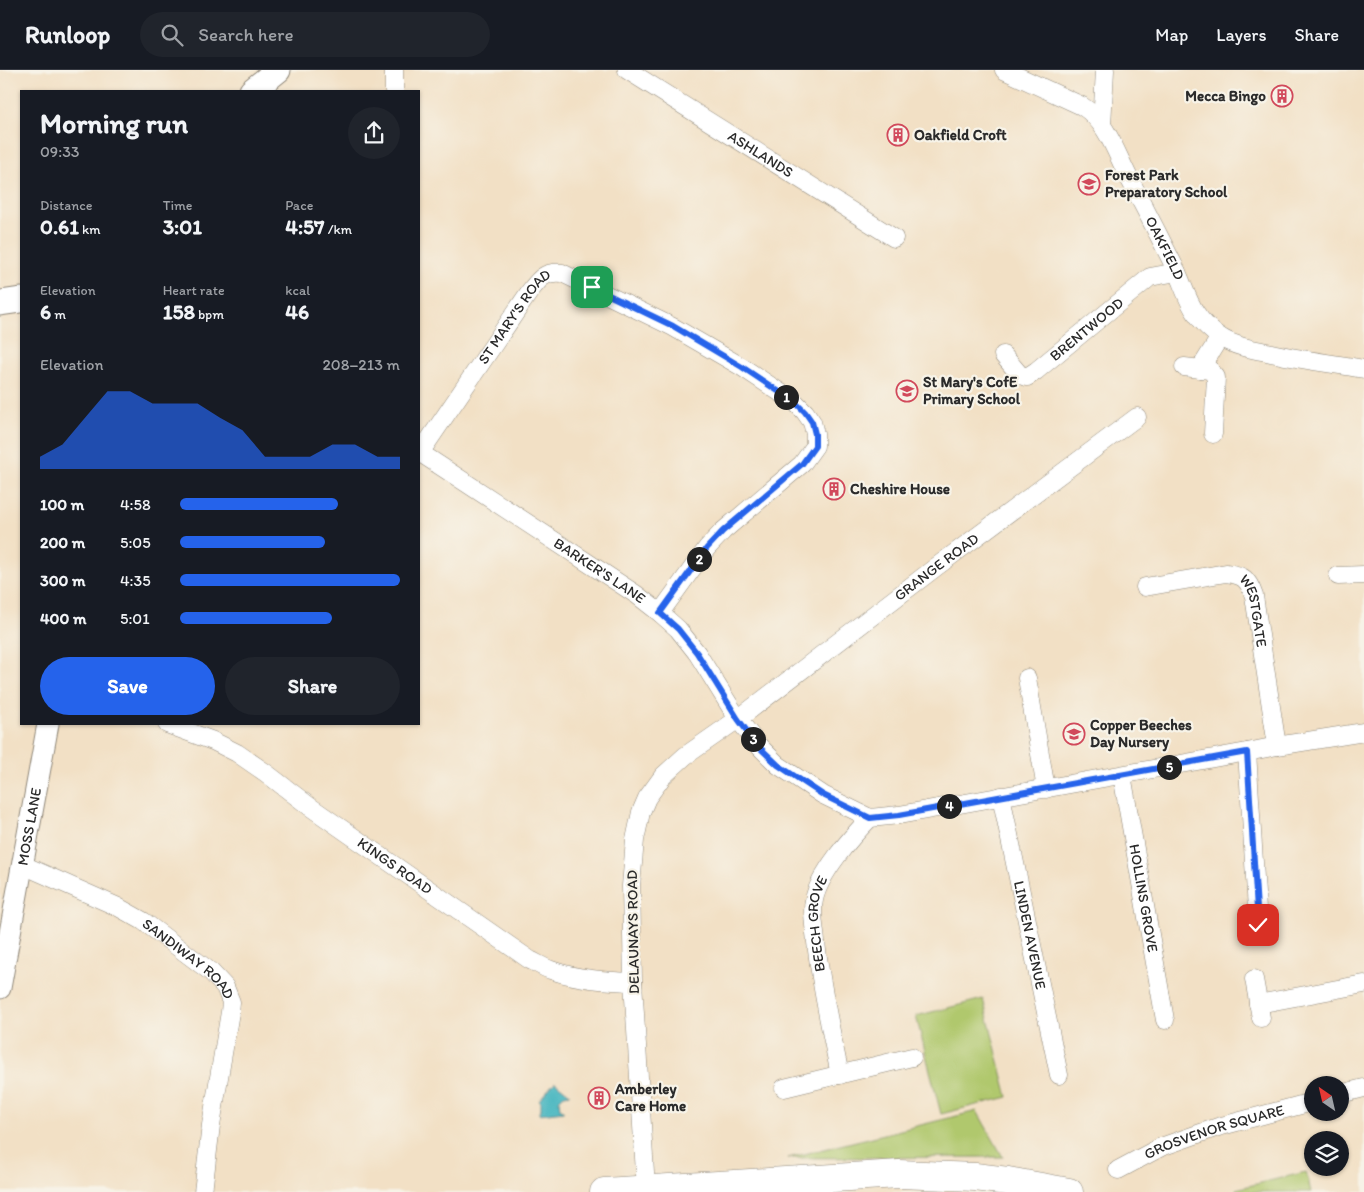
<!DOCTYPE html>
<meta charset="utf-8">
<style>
:root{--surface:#171b24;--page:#20242c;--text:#f1f3f6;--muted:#9ea1a6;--line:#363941;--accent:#2563eb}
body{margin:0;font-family:Itim,sans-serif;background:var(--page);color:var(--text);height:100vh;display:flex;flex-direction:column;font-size:19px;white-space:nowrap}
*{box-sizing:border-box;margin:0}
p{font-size:16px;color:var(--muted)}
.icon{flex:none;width:28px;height:28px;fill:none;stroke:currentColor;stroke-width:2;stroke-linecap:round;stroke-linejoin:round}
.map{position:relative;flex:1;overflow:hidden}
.details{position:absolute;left:20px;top:20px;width:400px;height:635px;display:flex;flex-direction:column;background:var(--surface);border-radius:0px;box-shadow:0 1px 4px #0004}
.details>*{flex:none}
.needle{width:32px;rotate:326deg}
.tools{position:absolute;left:1304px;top:1006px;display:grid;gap:10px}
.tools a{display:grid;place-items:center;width:45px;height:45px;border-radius:50%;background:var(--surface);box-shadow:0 1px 4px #0004;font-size:25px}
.pin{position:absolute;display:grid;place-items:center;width:42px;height:42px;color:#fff;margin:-21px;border-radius:10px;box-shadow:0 2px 8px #0006}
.km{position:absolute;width:25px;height:25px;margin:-12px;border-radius:50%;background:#222;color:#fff;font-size:14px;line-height:25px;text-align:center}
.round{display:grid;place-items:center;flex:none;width:52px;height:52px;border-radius:26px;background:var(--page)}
.overview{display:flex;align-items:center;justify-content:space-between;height:85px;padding:0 20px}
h1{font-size:28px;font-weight:700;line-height:38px}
.figures{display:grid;grid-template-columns:repeat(3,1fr);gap:8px;height:85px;padding:5px 20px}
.figures div{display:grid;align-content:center}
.figures b{font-size:21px;font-weight:700}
.figures small{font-size:14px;font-weight:400}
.figures p{font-size:14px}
.chart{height:140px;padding:10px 20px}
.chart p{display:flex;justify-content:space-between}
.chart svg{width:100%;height:90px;margin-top:5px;fill:var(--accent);opacity:.7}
.button{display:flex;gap:10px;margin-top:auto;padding:10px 20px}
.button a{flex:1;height:58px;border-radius:30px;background:var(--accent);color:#fff;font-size:20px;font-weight:700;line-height:58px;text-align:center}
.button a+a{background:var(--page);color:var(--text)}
ul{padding:0 20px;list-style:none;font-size:16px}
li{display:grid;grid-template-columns:80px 60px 1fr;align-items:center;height:38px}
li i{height:12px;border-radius:6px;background:var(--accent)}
header{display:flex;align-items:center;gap:30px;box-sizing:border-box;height:70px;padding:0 25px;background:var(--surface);border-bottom:1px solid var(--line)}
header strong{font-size:24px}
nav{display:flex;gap:28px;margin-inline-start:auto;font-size:18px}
.search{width:350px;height:45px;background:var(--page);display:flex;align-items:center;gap:12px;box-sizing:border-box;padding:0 18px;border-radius:28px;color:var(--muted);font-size:19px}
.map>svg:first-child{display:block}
.green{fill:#b0c86d;stroke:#6e7a4c}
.water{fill:#47b6c0;stroke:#397076}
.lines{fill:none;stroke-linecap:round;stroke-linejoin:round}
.minor-casing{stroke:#8e8678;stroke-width:19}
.tertiary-casing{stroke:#8e8678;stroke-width:23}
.secondary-casing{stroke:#8e8678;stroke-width:27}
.primary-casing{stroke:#8e8678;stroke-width:29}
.minor{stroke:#fff;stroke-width:18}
.tertiary{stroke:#fff;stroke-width:21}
.secondary{stroke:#fff;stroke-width:25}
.primary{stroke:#fff;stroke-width:28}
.route-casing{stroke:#fff;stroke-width:10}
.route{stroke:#2563eb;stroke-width:6}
.labels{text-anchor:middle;stroke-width:4.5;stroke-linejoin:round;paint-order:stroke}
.poi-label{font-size:15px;font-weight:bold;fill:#2b2b2b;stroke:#f7f3e8;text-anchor:start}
.street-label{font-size:15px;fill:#2b2b2b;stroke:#f7f3e8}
</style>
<header>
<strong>Runloop</strong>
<div class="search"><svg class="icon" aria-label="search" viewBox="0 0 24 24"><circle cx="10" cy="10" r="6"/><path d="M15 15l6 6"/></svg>Search here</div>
<nav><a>Map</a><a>Layers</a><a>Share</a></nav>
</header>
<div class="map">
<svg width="1364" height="1122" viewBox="0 0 1364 1122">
<rect width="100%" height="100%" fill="#f7f3e8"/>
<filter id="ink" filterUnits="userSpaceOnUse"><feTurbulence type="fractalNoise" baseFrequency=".02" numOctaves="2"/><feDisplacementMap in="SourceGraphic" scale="10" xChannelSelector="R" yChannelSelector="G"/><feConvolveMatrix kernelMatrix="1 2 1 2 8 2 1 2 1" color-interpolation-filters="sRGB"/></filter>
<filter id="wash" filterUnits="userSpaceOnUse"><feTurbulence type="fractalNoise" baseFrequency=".0096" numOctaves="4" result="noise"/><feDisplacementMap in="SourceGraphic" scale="20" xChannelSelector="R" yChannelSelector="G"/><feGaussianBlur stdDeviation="1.12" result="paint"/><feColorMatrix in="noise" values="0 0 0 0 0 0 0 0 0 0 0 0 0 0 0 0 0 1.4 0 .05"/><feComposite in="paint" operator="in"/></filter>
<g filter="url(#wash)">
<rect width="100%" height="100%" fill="#f2e0c5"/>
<!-- green -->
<path class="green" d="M983,929L1008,1027L941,1044L916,946Z
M977,1041L1003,1087L788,1088Z
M1306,1102L1311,1122H1237L1236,1119Z"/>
<!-- water -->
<path class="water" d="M555,1012L570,1024L564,1025L559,1030L560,1038L564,1041L539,1044V1042L541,1039V1032L539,1030Z"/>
</g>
<g filter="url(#ink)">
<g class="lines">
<!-- minor casing -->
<g class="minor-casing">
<g id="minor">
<path d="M394,0V21"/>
<path id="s1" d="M627,0L894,168"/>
<path id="s2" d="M1004,0L1082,36C1106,51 1115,80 1127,104C1144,137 1161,169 1177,202C1183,215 1188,232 1196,243C1202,252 1211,261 1220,267C1234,276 1251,279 1267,282C1299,290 1332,293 1364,299"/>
<path d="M1102,55L1105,0"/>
<path id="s3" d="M1003,285L1020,305L1027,307L1036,301L1150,207L1177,202"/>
<path d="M1184,297L1210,300L1216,307L1213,364"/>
<path d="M1200,299L1220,267"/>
<path id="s4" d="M419,382L637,525L660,543L678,559L697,583L738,649L758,675L778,695L823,725L870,748L899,745L1247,682L1277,676L1364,662"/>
<path id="s5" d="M420,383L530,221C540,208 545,201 562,203L673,257L742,297L796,333L805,342L812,352L815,364V376L802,394L723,461L707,478L660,543"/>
<path d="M1338,506L1364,505"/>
<path id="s6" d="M1145,517L1226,503C1244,505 1248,509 1254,526L1277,676"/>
<path d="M1027,608L1046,719"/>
<path id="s7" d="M167,654L213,671L237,683L266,703L309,736L530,890C537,893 544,898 551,900C577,909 605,911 633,912"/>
<path d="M1247,682L1258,855"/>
<path id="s8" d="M1122,705L1165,950"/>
<path id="s9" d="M1001,726L1059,1005"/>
<path id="s10" d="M23,795L118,837L143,851L211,902L225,917L231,932L230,942L211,1055L203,1122"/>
<path d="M1254,909L1261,948"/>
<path d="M1258,934L1364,914"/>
<path id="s11" d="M840,1005C831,961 821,917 816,872C815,859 811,843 814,830C819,804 851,767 870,748"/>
<path d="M784,1018L912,987"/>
<path d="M1340,1024L1364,1018"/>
<path id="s12" d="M1118,1100L1161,1077L1218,1057L1312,1032"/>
<path id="s13" d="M646,1119L633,912L631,816L635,770L641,742L647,728L663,706L685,686L738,649L936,497L1137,347"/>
</g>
</g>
<!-- tertiary casing -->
<g class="tertiary-casing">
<g id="tertiary">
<path id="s14" d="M0,918L48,654"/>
</g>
</g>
<!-- secondary casing -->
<g class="secondary-casing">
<path id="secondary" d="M252,21L278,0
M0,233L21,230"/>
</g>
<!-- primary casing -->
<g class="primary-casing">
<path id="primary" d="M604,1122L899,1104L975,1107L1008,1111L1069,1122"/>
</g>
<!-- minor -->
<use href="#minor" class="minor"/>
<!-- tertiary -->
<use href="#tertiary" class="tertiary"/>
<!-- secondary -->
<use href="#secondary" class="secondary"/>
<!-- primary -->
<use href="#primary" class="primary"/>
</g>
</g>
<g class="lines" filter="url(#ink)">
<!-- route casing -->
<g class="route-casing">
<path id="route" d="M592,217L673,256L742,297L796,333L805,342L812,352L815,364V376L802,394L723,461L707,478L660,543L678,559L697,583L738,649L758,676L778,695L823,725L870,748L899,745L1247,682L1258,855"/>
</g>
<!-- route -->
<use href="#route" class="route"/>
</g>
<!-- icons -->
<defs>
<g id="building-ring" transform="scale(1.125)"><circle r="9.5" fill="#f7f3e8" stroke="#d1495b" stroke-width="1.5"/><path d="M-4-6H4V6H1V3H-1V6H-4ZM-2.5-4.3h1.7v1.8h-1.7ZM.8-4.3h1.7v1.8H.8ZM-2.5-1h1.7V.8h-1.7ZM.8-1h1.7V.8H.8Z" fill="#d1495b"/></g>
<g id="school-ring" transform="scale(1.125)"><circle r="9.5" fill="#f7f3e8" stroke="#d1495b" stroke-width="1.5"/><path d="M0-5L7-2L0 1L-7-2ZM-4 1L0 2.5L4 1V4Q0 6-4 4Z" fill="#d1495b"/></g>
</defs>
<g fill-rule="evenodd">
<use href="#building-ring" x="1282" y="26"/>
<use href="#building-ring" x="898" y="65"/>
<use href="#school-ring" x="1089" y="114"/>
<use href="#school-ring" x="907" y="321"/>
<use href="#building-ring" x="834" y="419"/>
<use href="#school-ring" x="1074" y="664"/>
<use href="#building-ring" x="599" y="1028"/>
</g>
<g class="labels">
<!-- poi labels -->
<g class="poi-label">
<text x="1266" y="31" text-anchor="end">Mecca Bingo</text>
<text x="914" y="70">Oakfield Croft</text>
<text x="1105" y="110">Forest Park<tspan x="1105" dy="17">Preparatory School</tspan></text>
<text x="923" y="317">St Mary's CofE<tspan x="923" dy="17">Primary School</tspan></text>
<text x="850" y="424">Cheshire House</text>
<text x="1090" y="660">Copper Beeches<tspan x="1090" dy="17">Day Nursery</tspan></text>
<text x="615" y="1024">Amberley<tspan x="615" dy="17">Care Home</tspan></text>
</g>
<!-- street labels -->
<g class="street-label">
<text dy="5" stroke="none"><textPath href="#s1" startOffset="158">ASHLANDS</textPath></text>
<text dy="5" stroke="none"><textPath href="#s2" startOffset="252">OAKFIELD</textPath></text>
<text dy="5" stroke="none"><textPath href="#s5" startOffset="166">ST MARY'S ROAD</textPath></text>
<text dy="5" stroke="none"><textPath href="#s3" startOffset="110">BRENTWOOD</textPath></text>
<text dy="5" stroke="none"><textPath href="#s13" startOffset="765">GRANGE ROAD</textPath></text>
<text dy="5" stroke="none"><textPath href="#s4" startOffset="216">BARKER'S LANE</textPath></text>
<text dy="5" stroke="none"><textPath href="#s6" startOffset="136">WESTGATE</textPath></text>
<text dy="5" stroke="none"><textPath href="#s14" startOffset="164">MOSS LANE</textPath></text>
<text dy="5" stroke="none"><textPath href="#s7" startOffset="270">KINGS ROAD</textPath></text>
<text dy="5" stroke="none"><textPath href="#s8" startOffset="125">HOLLINS GROVE</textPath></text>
<text dy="5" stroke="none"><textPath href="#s11" startOffset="154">BEECH GROVE</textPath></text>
<text transform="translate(633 862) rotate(-91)" y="5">DELAUNAYS ROAD</text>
<text dy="5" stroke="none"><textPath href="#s9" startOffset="142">LINDEN AVENUE</textPath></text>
<text dy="5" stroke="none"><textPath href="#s10" startOffset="192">SANDIWAY ROAD</textPath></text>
<text dy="5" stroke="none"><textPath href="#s12" startOffset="104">GROSVENOR SQUARE</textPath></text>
</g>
</g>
</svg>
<div class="tools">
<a><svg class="needle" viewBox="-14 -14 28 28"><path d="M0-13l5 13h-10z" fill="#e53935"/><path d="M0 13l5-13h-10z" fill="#9ea1a6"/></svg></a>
<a><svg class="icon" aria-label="layers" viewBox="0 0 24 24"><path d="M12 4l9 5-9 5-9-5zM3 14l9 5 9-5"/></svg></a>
</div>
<div class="pin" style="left:592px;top:217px;background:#1e9e55"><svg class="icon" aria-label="arrive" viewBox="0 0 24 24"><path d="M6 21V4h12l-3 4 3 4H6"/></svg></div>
<div class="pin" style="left:1258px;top:855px;background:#d93025"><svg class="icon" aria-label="check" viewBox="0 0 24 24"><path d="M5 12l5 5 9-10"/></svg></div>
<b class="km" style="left:786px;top:327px">1</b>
<b class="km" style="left:699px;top:489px">2</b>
<b class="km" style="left:753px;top:669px">3</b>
<b class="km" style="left:949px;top:736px">4</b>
<b class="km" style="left:1169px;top:697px">5</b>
<section class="details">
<div class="overview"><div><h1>Morning run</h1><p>09:33</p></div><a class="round"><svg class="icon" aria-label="share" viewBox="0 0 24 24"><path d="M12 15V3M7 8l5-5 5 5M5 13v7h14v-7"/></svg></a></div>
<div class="figures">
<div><p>Distance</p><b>0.61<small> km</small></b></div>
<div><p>Time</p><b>3:01</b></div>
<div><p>Pace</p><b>4:57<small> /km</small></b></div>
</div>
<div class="figures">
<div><p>Elevation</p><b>6<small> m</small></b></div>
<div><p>Heart rate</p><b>158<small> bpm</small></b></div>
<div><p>kcal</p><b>46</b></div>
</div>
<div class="chart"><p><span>Elevation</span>208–213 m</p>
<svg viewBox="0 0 160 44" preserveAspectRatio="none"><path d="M0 44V38L10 32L20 19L30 6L40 6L50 12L60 12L70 12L80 19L90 25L100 38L110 38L120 38L130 32L140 32L150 38L160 38V44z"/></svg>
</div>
<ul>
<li><b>100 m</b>4:58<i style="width:72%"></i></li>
<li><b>200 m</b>5:05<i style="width:66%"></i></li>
<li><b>300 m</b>4:35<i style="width:100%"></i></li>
<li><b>400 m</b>5:01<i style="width:69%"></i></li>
</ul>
<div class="button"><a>Save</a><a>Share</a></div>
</section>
</div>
